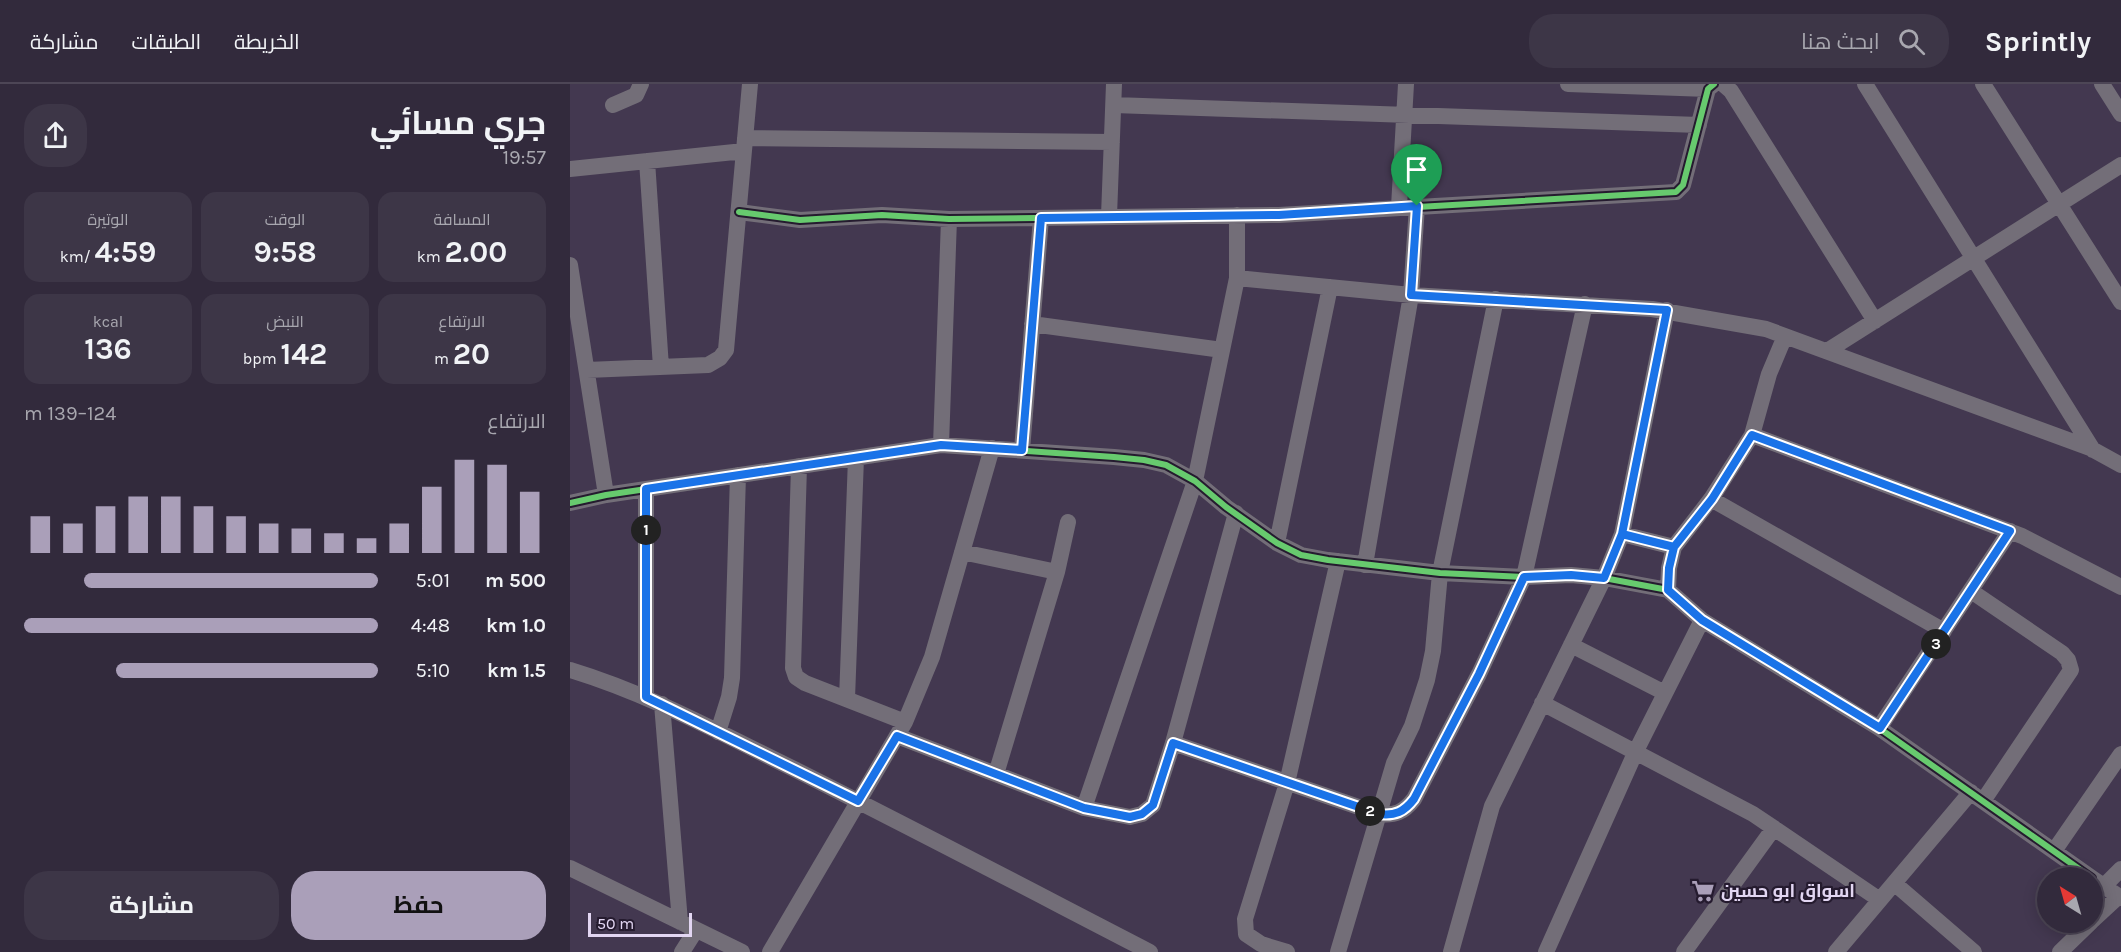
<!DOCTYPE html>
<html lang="ar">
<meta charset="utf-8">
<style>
:root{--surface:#322a3c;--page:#3d3647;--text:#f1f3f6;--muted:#a8a7af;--line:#4d4656;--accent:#aa9fb9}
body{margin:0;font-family:Karla,Cairo,sans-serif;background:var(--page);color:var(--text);direction:rtl;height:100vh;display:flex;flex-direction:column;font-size:22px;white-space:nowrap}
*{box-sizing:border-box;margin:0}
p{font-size:20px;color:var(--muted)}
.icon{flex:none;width:33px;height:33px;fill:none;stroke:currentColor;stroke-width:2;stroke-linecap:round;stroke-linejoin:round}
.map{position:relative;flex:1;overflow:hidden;direction:ltr}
.details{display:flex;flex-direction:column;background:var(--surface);width:570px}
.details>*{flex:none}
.needle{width:39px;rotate:323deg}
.fabs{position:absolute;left:1467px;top:783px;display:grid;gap:12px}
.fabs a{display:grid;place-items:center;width:66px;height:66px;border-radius:50%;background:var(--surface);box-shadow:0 3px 15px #0003,0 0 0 2px var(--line);font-size:30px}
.scale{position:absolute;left:18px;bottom:15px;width:104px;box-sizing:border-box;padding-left:6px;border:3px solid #e2d6f2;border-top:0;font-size:16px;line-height:21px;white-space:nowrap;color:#e2d6f2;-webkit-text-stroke:4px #251b2f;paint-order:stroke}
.pin{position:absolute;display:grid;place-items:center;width:51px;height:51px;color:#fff;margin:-62px -26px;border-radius:50% 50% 50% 0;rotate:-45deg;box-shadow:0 0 6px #0007}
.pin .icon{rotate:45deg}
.km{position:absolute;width:30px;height:30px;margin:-15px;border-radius:50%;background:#222;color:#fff;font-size:16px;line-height:30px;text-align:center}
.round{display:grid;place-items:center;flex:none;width:63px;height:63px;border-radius:24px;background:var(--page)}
.headline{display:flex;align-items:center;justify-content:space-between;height:102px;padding:0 24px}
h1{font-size:33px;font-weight:700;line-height:45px}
.metrics{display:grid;grid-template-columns:repeat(3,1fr);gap:9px;height:102px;padding:6px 24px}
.metrics div{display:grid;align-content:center;border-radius:15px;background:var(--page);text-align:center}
.metrics b{font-size:30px;font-weight:700}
.metrics small{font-size:16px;font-weight:400}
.metrics p{font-size:16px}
.chart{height:168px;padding:12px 24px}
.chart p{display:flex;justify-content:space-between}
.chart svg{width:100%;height:108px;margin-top:6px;stroke:var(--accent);stroke-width:6}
.cta{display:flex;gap:12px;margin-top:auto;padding:12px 24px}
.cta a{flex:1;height:69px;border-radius:24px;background:var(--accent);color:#111;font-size:24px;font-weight:700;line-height:69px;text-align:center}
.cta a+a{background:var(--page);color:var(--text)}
ul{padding:0 24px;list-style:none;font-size:20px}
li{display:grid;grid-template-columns:96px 72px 1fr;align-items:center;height:45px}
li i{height:15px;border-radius:8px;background:var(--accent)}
header{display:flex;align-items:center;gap:36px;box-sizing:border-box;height:84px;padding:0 30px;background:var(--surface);border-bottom:2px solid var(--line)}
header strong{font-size:28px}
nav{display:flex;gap:33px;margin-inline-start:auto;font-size:21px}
.search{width:420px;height:54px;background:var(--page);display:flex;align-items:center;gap:15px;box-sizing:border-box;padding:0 21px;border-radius:24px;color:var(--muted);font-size:22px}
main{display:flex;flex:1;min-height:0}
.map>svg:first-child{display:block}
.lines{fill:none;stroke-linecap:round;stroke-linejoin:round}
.minor{stroke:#736e78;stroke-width:16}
.cycleway-casing{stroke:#251b2f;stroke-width:10}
.cycleway{stroke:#67ca6e;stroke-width:6}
.route-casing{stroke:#fff;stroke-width:12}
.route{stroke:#1a73e8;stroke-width:8}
.labels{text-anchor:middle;stroke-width:4.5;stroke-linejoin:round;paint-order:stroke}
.poi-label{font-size:18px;font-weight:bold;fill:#e2d6f2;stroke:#251b2f;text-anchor:start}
</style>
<header>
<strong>Sprintly</strong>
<div class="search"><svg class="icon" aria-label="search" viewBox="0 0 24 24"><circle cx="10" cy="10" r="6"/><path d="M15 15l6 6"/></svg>ابحث هنا</div>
<nav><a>الخريطة</a><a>الطبقات</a><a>مشاركة</a></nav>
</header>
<main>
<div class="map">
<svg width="1551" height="868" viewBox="0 0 1551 868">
<rect width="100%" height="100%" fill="#433850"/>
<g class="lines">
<!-- minor -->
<path class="minor" d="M998,0L1138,5
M1153,0L1161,7L1305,237
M1295,0L1523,366
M1413,0L1551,218
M1532,0L1551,30
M43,21L66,11L71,0
M544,21L1129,41
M175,54L542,58
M77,77L91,283
M0,85L174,67
M829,123L836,0
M169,128L230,136L312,131L379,135L709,131L1106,108L1113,101L1138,5L1144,0
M539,132L544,0
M0,181L36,411
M667,194L841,211L1082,225L1196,245L1520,364L1551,381
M462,240L652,266
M1257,267L1551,81
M17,286L138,281L150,274L156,266L180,0
M1182,351L1452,452L1551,503
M371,361L379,135
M452,366L471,134
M229,382L223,584L226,593L235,599L335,638
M76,405V613
M1141,415L1374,547
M0,419L36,411L371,361L544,373L574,376L596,381L625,397L656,423L707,459L731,471L758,476L870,489L954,493L1001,491L1034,494L1098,506L1132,536L1309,644L1522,794
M1052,450L1104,463
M707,459L760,203
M392,468L487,488
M795,481L841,211L847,122
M1098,506L1099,484L1104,463L1141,415L1182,351L1199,290L1215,252
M1401,507L1492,569L1498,576L1501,586L1413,717
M1001,561L1095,609
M0,586C79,610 150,649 224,685C344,745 462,807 580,868
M277,615L286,374
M972,619L1183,730L1310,816
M92,620L110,838
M1309,644L1440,447
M148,648L159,613L162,594L168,391
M327,652L514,724L560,733L572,730L583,721L603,659L666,429
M603,659L809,730C825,732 834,728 844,715L909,590L954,493L1015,220
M426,690L487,488L498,438
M514,724L625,397L667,194V131
M1484,767L1551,670
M0,784L172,868
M1522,794L1551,814
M1324,799L1404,868
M1534,802L1551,785
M1522,837L1549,812
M112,868L126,846
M200,868L335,638L362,573L422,364
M717,868L691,860L676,850L675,835L717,699L768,477
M768,868L824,679L842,642L857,596L863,567L870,489L926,215
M881,868L922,722L1034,494L1052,450L1097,226
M976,868L1066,667L1132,536
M1114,868L1204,744
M1266,868L1401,708
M1490,868L1521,838"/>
<!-- cycleway casing -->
<g class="cycleway-casing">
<path id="cycleway" d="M169,128L230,136L312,131L379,135L709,131L1106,108L1113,101L1138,5L1144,0
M0,419L36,411L371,361L544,373L574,376L596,381L625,397L656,423L707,459L731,471L758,476L870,489L954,493L1001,491L1034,494L1098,506L1132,536L1309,644L1522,794"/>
</g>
<!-- cycleway -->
<use href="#cycleway" class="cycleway"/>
</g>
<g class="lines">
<!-- route casing -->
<g class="route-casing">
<path id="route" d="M847,122L709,131L471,134L452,366L371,361L76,405V613L288,717L327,652L514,724L560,733L572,730L583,721L603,659L809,730C825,732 834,728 844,715L909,590L954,493L1001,491L1034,494L1052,450L1104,463L1142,415L1182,351L1440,447L1310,644L1132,536L1098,506L1099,484L1104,463L1052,450L1097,226L841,211L847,122"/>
</g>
<!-- route -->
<use href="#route" class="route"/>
</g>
<!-- icons -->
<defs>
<g id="supermarket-bare" transform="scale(1.8)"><path d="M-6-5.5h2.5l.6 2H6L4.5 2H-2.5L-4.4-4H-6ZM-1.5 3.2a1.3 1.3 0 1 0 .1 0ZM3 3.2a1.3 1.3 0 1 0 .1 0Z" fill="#aa9fb9" stroke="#251b2f" stroke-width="2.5" paint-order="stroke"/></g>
</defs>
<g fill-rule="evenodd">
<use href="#supermarket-bare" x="1133" y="807"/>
</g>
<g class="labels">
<!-- poi labels -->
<g class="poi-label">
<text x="1151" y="813">اسواق ابو حسين</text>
</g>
</g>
</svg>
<div class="fabs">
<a><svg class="needle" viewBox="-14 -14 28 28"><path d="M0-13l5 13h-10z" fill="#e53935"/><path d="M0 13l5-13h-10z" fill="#a8a7af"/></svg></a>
</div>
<div class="scale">50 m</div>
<div class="pin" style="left:847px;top:122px;background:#1e9e55"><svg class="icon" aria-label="arrive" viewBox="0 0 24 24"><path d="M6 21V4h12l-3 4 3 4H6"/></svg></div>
<b class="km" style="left:76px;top:446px">1</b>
<b class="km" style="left:800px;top:727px">2</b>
<b class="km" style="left:1366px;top:560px">3</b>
</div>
<section class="details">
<div class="headline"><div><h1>جري مسائي</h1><p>19:57</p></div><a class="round"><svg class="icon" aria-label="share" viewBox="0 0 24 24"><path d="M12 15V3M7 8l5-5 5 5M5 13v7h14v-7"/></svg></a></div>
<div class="metrics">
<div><p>المسافة</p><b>2.00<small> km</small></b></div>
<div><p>الوقت</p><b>9:58</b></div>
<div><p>الوتيرة</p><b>4:59<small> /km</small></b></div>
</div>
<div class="metrics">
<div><p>الارتفاع</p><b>20<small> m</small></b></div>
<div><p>النبض</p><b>142<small> bpm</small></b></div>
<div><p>kcal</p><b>136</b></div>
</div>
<div class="chart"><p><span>الارتفاع</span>124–139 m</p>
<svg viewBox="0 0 160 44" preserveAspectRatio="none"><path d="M5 44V29M15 44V32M25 44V25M35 44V21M45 44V21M55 44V25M65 44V29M75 44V32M85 44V34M95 44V36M105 44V38M115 44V32M125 44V17M135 44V6M145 44V8M155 44V19"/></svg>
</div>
<ul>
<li><b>500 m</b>5:01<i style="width:83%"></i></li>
<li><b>1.0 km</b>4:48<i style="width:100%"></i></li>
<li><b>1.5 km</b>5:10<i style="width:74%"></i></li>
</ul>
<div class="cta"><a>حفظ</a><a>مشاركة</a></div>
</section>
</main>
